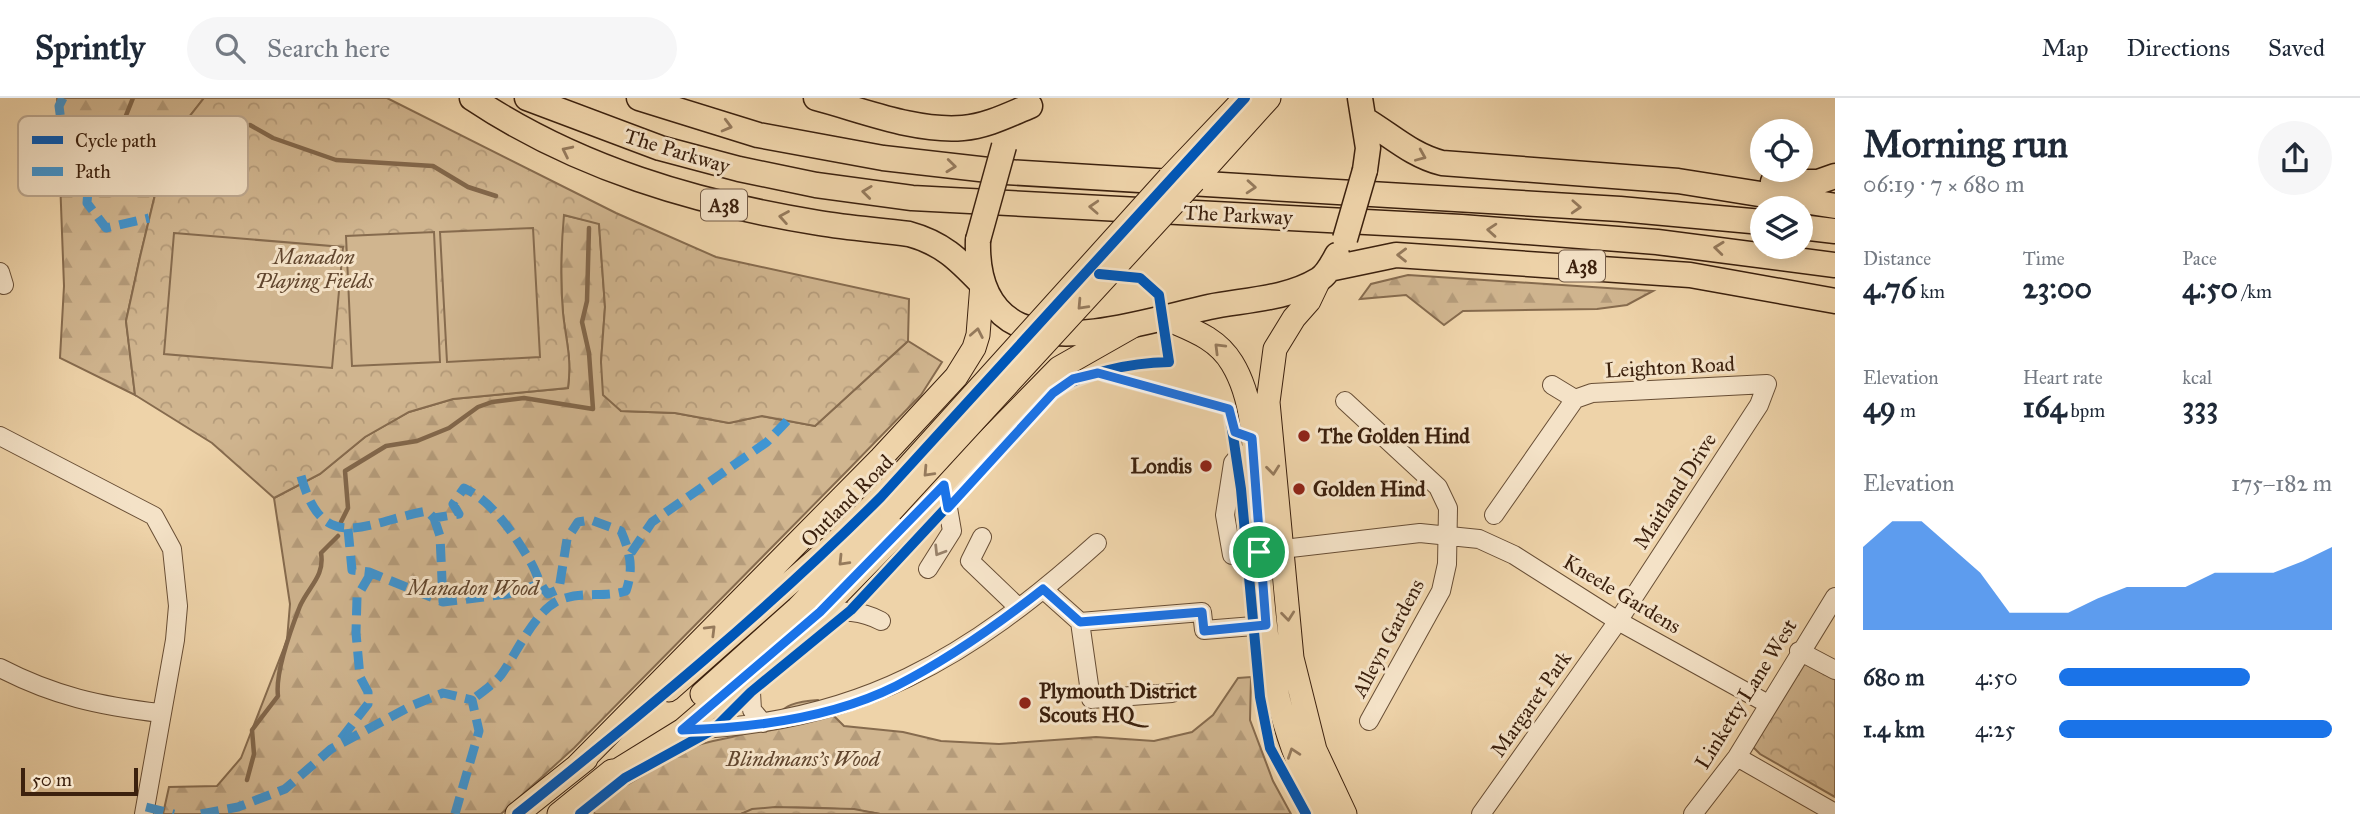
<!DOCTYPE html>
<meta charset="utf-8">
<style>
:root{--surface:#fff;--page:#f6f6f7;--text:#1f2937;--muted:#747a83;--line:#e0e1e3;--accent:#1a73e8}
body{margin:0;font-family:"IM FELL Great Primer",serif;background:var(--page);color:var(--text);height:100vh;display:flex;flex-direction:column;font-size:26px;white-space:nowrap}
*{box-sizing:border-box;margin:0}
p{font-size:23px;color:var(--muted)}
.icon{flex:none;width:38px;height:38px;fill:none;stroke:currentColor;stroke-width:2;stroke-linecap:round;stroke-linejoin:round}
.map{position:relative;flex:1;overflow:hidden}
.panel{display:flex;flex-direction:column;background:var(--surface);width:525px}
.panel>*{flex:none}
.tools{position:absolute;left:1750px;top:21px;display:grid;gap:14px}
.tools a{display:grid;place-items:center;width:63px;height:63px;border-radius:50%;background:var(--surface);box-shadow:0 4px 18px #0003;font-size:35px}
.scale{position:absolute;left:21px;bottom:18px;width:117px;box-sizing:border-box;padding-left:7px;border:4px solid #3c210e;border-top:0;font-size:19px;line-height:24px;white-space:nowrap;color:#3c210e;-webkit-text-stroke:5px #f4e2c7;paint-order:stroke}
.pin{position:absolute;display:grid;place-items:center;width:60px;height:60px;color:#fff;margin:-30px;border:4px solid #fff;border-radius:50%;box-shadow:0 2px 7px #0007}
.round{display:grid;place-items:center;flex:none;width:74px;height:74px;border-radius:37px;background:var(--page)}
.summary{display:flex;align-items:center;justify-content:space-between;height:119px;padding:0 28px}
h1{font-size:38px;font-weight:700;line-height:52px}
.metrics{display:grid;grid-template-columns:repeat(3,1fr);gap:10px;height:119px;padding:7px 28px}
.metrics div{display:grid;align-content:center}
.metrics b{font-size:30px;font-weight:700}
.metrics small{font-size:19px;font-weight:400}
.metrics p{font-size:19px}
.chart{height:196px;padding:14px 28px}
.chart p{display:flex;justify-content:space-between}
.chart svg{width:100%;height:126px;margin-top:7px;fill:var(--accent);opacity:.7}
ul{padding:0 28px;list-style:none;font-size:23px}
li{display:grid;grid-template-columns:112px 84px 1fr;align-items:center;height:52px}
li i{height:18px;border-radius:9px;background:var(--accent)}
header{display:flex;align-items:center;gap:42px;box-sizing:border-box;height:98px;padding:0 35px;background:var(--surface);border-bottom:2px solid var(--line)}
header strong{font-size:33px}
nav{display:flex;gap:38px;margin-inline-start:auto;font-size:24px}
.search{width:490px;height:63px;background:var(--page);display:flex;align-items:center;gap:18px;box-sizing:border-box;padding:0 24px;border-radius:38px;color:var(--muted);font-size:26px}
main{display:flex;flex:1;min-height:0}
.map>svg:first-child{display:block}
.forest{fill:url(#forest-firs);stroke:#866b4e;stroke-width:2}
.park{fill:url(#park-crowns);stroke:#866b4e;stroke-width:2}
.garden{fill:#d0b58f;stroke:#866b4e;stroke-width:2}
.lines{fill:none;stroke-linecap:round;stroke-linejoin:round}
.stream{stroke:#82674b;stroke-width:4.5}
.minor-casing{stroke:#684e35;stroke-width:20}
.major-casing{stroke:#3c210e;stroke-width:25}
.highway-casing{stroke:#3c210e;stroke-width:27}
.minor{stroke:#f4e2c7;stroke-width:18}
.major{stroke:#eed3a9;stroke-width:23}
.highway{stroke:#eed3a9;stroke-width:24}
.major-bridge-casing{stroke:#3c210e;stroke-width:25;stroke-linecap:butt}
.highway-bridge-casing{stroke:#3c210e;stroke-width:27;stroke-linecap:butt}
.major-bridge{stroke:#eed3a9;stroke-width:23}
.highway-bridge{stroke:#eed3a9;stroke-width:24}
.quiet{stroke:#3f95d2;stroke-width:9;stroke-dasharray:18 9;stroke-linecap:butt}
.cycleway-casing{stroke:#f4e2c7;stroke-width:15}
.cycleway{stroke:#0057b8;stroke-width:10}
.oneway{stroke:#957a5c}
.oneway2{stroke:#98826a}
.route-casing{stroke:#fff;stroke-width:14}
.route{stroke:#1a73e8;stroke-width:9}
.poi-dot{fill:#8f2418;stroke:#f4e2c7;stroke-width:2.5}
.labels{text-anchor:middle;stroke-width:6;stroke-linejoin:round;paint-order:stroke}
.shield{fill:#f4e2c7;stroke:#735b46;stroke-width:2}
.shield-label{font-size:19px;font-weight:bold;fill:#3c210e}
.street-label{font-size:21px;fill:#3c210e;stroke:#f4e2c7}
.park-label{font-size:21px;font-style:italic;fill:#61462e;stroke:#f4e2c7}
.poi-label{font-size:21px;font-weight:bold;fill:#3c210e;stroke:#f4e2c7;text-anchor:start}
.key{fill:#f4e2c7;stroke:#bda890;stroke-width:2}
.key-label{font-size:19px;fill:#3c210e}
</style>
<header>
<strong>Sprintly</strong>
<div class="search"><svg class="icon" aria-label="search" viewBox="0 0 24 24"><circle cx="10" cy="10" r="6"/><path d="M15 15l6 6"/></svg>Search here</div>
<nav><a>Map</a><a>Directions</a><a>Saved</a></nav>
</header>
<main>
<div class="map">
<svg width="1835" height="716" viewBox="0 0 1835 716">
<defs>
<pattern id="forest-firs" width="22" height="20" patternUnits="userSpaceOnUse" patternTransform="scale(1.75)"><rect width="22" height="20" fill="#d0b58f"/><path d="M5 1l3.5 6h-7zM16 11l3.5 6h-7z" fill="#b49b7a"/></pattern>
<pattern id="park-crowns" width="20" height="18" patternUnits="userSpaceOnUse" patternTransform="scale(1.75)"><rect width="20" height="18" fill="#d0b58f"/><path d="M2 6a3 3 0 1 1 6 0M12 15a3 3 0 1 1 6 0" fill="none" stroke="#b49b7a"/></pattern>
</defs>
<rect width="100%" height="100%" fill="#eed3a9"/>
<filter id="stains"><feTurbulence type="fractalNoise" baseFrequency=".00286" numOctaves="4"/><feColorMatrix values="0 0 0 0 .2 0 0 0 0 .09 0 0 0 0 .02 0 0 0 .5 -.17"/></filter>
<radialGradient id="worn" r=".72"><stop offset=".6" stop-color="#630" stop-opacity="0"/><stop offset="1" stop-color="#630" stop-opacity=".3"/></radialGradient>
<!-- forest -->
<path class="forest" d="M57,0H204L175,37L160,76L140,159L126,223L135,297L60,260L64,188Z
M563,117L599,125L605,209L601,264L621,313L675,315L729,325L761,318L815,328L908,243L942,264L921,297L846,374L574,650L501,716H163L169,689L217,688L241,660L287,542L290,506L274,400L320,376L365,339L409,314L453,301L568,290C572,259 566,244 563,215C560,182 561,150 563,117Z
M1408,177L1653,193L1627,207L1597,211L1463,213L1444,227L1406,197L1360,201L1371,186Z
M1251,579L1250,622L1273,683L1291,716H880C851,710 766,705 741,716H595L589,706C625,691 655,668 689,651C709,640 737,642 756,631C784,615 780,604 818,602L844,628L903,634L941,643L999,646L1096,639L1154,643L1192,634L1213,617L1238,580Z"/>
<!-- park -->
<path class="park" d="M204,0H387L616,115L716,159L909,201L908,243L815,328L762,318L729,325L675,315L621,313L603,297L601,264L605,209L599,126L564,117C561,150 560,182 563,215C566,244 572,259 568,290L453,301L409,314L365,339L320,376L274,400L212,345L135,297L126,223L140,159L160,76L175,37Z
M1806,565L1835,578V699L1760,656L1753,649L1799,569Z
M775,709L854,711L880,716H741L752,711Z"/>
<!-- garden -->
<path class="garden" d="M533,130L540,259L447,264L440,134Z
M434,134L440,264L352,268L346,138Z
M174,135L343,149L332,270L164,256Z"/>
<g class="lines">
<!-- stream -->
<path class="stream" d="M250,27L273,40L336,62L433,68L468,89L496,98
M119,61L121,30L133,0
M341,424L348,410L345,373L386,348L417,343L449,330L478,309L492,304L524,300L593,311L589,255L582,224L587,203L589,130
M247,682L254,656L252,632L278,598C275,575 291,531 300,508C309,488 325,478 321,455L338,438"/>
<!-- minor casing -->
<g class="minor-casing">
<path id="minor" d="M0,174L4,187
M1552,287L1575,301
M1345,303L1438,389L1448,410L1447,466L1441,493L1369,623
M0,338L154,418L172,451L178,508L175,542L144,716
M1253,353L1238,359L1233,365L1225,417L1232,457L1420,435L1479,441L1514,457L1618,523L1768,606
M982,439L970,463L1019,510
M928,471L952,433L944,387
M1043,491L1080,524L1202,514L1204,532L1266,527
M820,514C843,513 860,512 881,523
M1080,524L1091,601L1172,595
M1799,553L1835,572
M0,570C54,598 100,608 160,615
M750,577L752,612L763,625
M683,632C859,626 969,560 1097,445
M1737,659L1835,715
M1481,716L1618,523L1759,307L1767,286L1592,295L1575,301L1494,417
M1693,716L1737,659L1835,499"/>
</g>
<!-- major casing -->
<g class="major-casing">
<path id="major" d="M1169,80L1245,0
M1194,83L1269,0
M1319,182L1309,203L1294,220L1275,251L1268,304L1292,560L1315,652L1345,716
M1167,221C1192,232 1217,240 1232,265C1259,309 1254,372 1257,422C1262,523 1271,628 1324,716
M669,592L835,445L881,399
M702,596L798,510L891,413
M576,669L881,360L956,279L974,250L978,237L982,186
M602,682L683,632L820,514L1059,270L1133,228
M517,716L586,661
M559,716L612,673"/>
</g>
<!-- highway casing -->
<g class="highway-casing">
<path id="highway" d="M472,0C577,70 696,105 819,125C849,130 879,132 909,136C942,145 958,161 981,185
M527,0L660,50L739,71L816,87L912,100L1461,129L1657,144L1835,167
M639,0L758,37L883,60L1006,74L1620,111L1762,124
M816,0C862,12 915,34 963,30C987,28 1008,17 1030,8
M1360,0L1368,50L1365,72
M1364,21C1391,37 1411,57 1442,65L1678,83L1835,108
M1773,84H1818L1835,78
M1801,129L1835,133
M978,142C977,176 985,211 1019,227C1069,250 1158,220 1209,209C1244,202 1287,201 1318,182C1327,177 1332,166 1337,157
M1329,171L1396,157L1690,177L1835,203"/>
</g>
<!-- minor -->
<use href="#minor" class="minor"/>
<!-- major -->
<use href="#major" class="major"/>
<!-- highway -->
<use href="#highway" class="highway"/>
<!-- major-bridge casing -->
<g class="major-bridge-casing">
<path id="major-bridge" d="M881,399L1169,80
M891,413L1194,83"/>
</g>
<!-- highway-bridge casing -->
<g class="highway-bridge-casing">
<path id="highway-bridge" d="M1345,141L1365,72
M978,142L1004,48"/>
</g>
<!-- major-bridge -->
<use href="#major-bridge" class="major-bridge"/>
<!-- highway-bridge -->
<use href="#highway-bridge" class="highway-bridge"/>
<!-- quiet -->
<path class="quiet" d="M63,0L59,8L66,61L80,67L88,92L87,105L106,130L149,120
M301,378C323,459 366,424 427,413L434,420L459,416L453,406L464,390C492,403 514,436 530,463C537,474 538,485 548,496L559,491L567,441L578,424L591,422L621,433C630,454 634,470 626,493C603,500 585,493 562,501C536,510 517,555 501,577C494,586 482,594 472,602
M434,420L440,438L443,504L508,496L539,486
M348,431L352,472L369,474L443,504
M631,455L652,424L767,344L787,323
M341,641L368,606V594L360,579L356,535L357,499L371,475
M146,709L174,716
M201,716L238,709L285,691L331,651L411,608L443,595L472,602L479,633L455,716"/>
<!-- cycleway casing -->
<g class="cycleway-casing">
<path id="cycleway" d="M1104,277L1229,311L1241,391L1260,599L1270,650L1306,716
M1253,353L1258,451
M517,716C643,615 767,513 881,399L1245,0
M580,716L625,680L714,631L751,594L851,512L1053,295C1083,274 1131,265 1169,264L1159,197L1140,180L1099,176"/>
</g>
<!-- cycleway -->
<use href="#cycleway" class="cycleway"/>
</g>
<!-- one-way arrows -->
<defs><path id="oneway-chevron" d="M-2-3.5L2.5 0L-2 3.5" fill="none" stroke-width="1.6" stroke-linecap="round" stroke-linejoin="round" transform="scale(1.75)"/></defs>
<g class="oneway">
<use href="#oneway-chevron" transform="translate(727 28) rotate(15)"/>
<use href="#oneway-chevron" transform="translate(567 53) rotate(-154)"/>
<use href="#oneway-chevron" transform="translate(1421 58) rotate(23)"/>
<use href="#oneway-chevron" transform="translate(951 68) rotate(6)"/>
<use href="#oneway-chevron" transform="translate(1251 89) rotate(4)"/>
<use href="#oneway-chevron" transform="translate(867 94) rotate(-173)"/>
<use href="#oneway-chevron" transform="translate(1094 109) rotate(-177)"/>
<use href="#oneway-chevron" transform="translate(1576 109) rotate(3)"/>
<use href="#oneway-chevron" transform="translate(784 119) rotate(-170)"/>
<use href="#oneway-chevron" transform="translate(1492 132) rotate(-176)"/>
<use href="#oneway-chevron" transform="translate(1719 150) rotate(-174)"/>
<use href="#oneway-chevron" transform="translate(1402 157) rotate(-179)"/>
<use href="#oneway-chevron" transform="translate(1082 207) rotate(133)"/>
<use href="#oneway-chevron" transform="translate(977 235) rotate(-79)"/>
<use href="#oneway-chevron" transform="translate(1219 250) rotate(-135)"/>
<use href="#oneway-chevron" transform="translate(1273 372) rotate(84)"/>
<use href="#oneway-chevron" transform="translate(928 374) rotate(133)"/>
<use href="#oneway-chevron" transform="translate(843 463) rotate(134)"/>
<use href="#oneway-chevron" transform="translate(1288 518) rotate(84)"/>
<use href="#oneway-chevron" transform="translate(711 532) rotate(-45)"/>
<use href="#oneway-chevron" transform="translate(1293 655) rotate(-109)"/>
</g>
<use class="oneway2" href="#oneway-chevron" transform="translate(939 453) rotate(122)"/>
<g class="lines">
<!-- route casing -->
<g class="route-casing">
<path id="route" d="M1098,275L1229,311L1235,334L1252,340L1266,527L1204,533L1202,514L1080,524L1043,491C996,528 949,561 896,588C832,620 752,630 682,632L820,514L944,387L948,410L1053,295L1073,281Z"/>
</g>
<!-- route -->
<use href="#route" class="route"/>
</g>
<!-- markers -->
<g class="poi-dot">
<circle cx="1304" cy="338" r="7"/>
<circle cx="1206" cy="368" r="7"/>
<circle cx="1299" cy="391" r="7"/>
<circle cx="1025" cy="605" r="7"/>
</g>
<g class="labels">
<!-- shield labels -->
<g class="shield">
<rect x="701" y="91.5" width="46" height="31" rx="5"/>
<rect x="1559" y="152.5" width="46" height="31" rx="5"/>
</g>
<g class="shield-label">
<text x="724" y="114">A38</text>
<text x="1582" y="175">A38</text>
</g>
<!-- street labels -->
<g class="street-label">
<text transform="translate(677 53) rotate(17)" y="7">The Parkway</text>
<text transform="translate(1238 117) rotate(3)" y="7">The Parkway</text>
<text transform="translate(1670 269) rotate(-3)" y="7">Leighton Road</text>
<text transform="translate(1675 393) rotate(-57)" y="7">Maitland Drive</text>
<text transform="translate(847 403) rotate(-45)" y="7">Outland Road</text>
<text transform="translate(1622 496) rotate(31)" y="7">Kneele Gardens</text>
<text transform="translate(1388 540) rotate(-62)" y="7">Alleyn Gardens</text>
<text transform="translate(1746 596) rotate(-58)" y="7">Linketty Lane West</text>
<text transform="translate(1531 606) rotate(-55)" y="7">Margaret Park</text>
</g>
<!-- park labels -->
<g class="park-label">
<text x="314" y="166">Manadon<tspan x="314" dy="24">Playing Fields</tspan></text>
<text x="473" y="497">Manadon Wood</text>
<text x="803" y="668">Blindmans's Wood</text>
</g>
<!-- poi labels -->
<g class="poi-label">
<text x="1318" y="345">The Golden Hind</text>
<text x="1192" y="375" text-anchor="end">Londis</text>
<text x="1313" y="398">Golden Hind</text>
<text x="1039" y="600">Plymouth District<tspan x="1039" dy="24">Scouts HQ</tspan></text>
</g>
</g>
<!-- legend -->
<rect x="18" y="18" width="230" height="80" rx="10" class="key"/>
<rect x="32" y="38" width="31" height="8" fill="#0057b8"/>
<rect x="32" y="69" width="31" height="9" fill="#3f95d2"/>
<g class="key-label">
<text x="75" y="49">Cycle path</text>
<text x="75" y="80">Path</text>
</g>
<rect width="100%" height="100%" filter="url(#stains)"/>
<rect width="100%" height="100%" fill="url(#worn)"/>
</svg>
<div class="tools">
<a><svg class="icon" aria-label="locate" viewBox="0 0 24 24"><circle cx="12" cy="12" r="6"/><path d="M12 2v4M12 18v4M2 12h4M18 12h4"/></svg></a>
<a><svg class="icon" aria-label="layers" viewBox="0 0 24 24"><path d="M12 4l9 5-9 5-9-5zM3 14l9 5 9-5"/></svg></a>
</div>
<div class="scale">50 m</div>
<div class="pin" style="left:1259px;top:454px;background:#1e9e55"><svg class="icon" aria-label="arrive" viewBox="0 0 24 24"><path d="M6 21V4h12l-3 4 3 4H6"/></svg></div>
</div>
<section class="panel">
<div class="summary"><div><h1>Morning run</h1><p>06:19 · 7 × 680 m</p></div><a class="round"><svg class="icon" aria-label="share" viewBox="0 0 24 24"><path d="M12 15V3M7 8l5-5 5 5M5 13v7h14v-7"/></svg></a></div>
<div class="metrics">
<div><p>Distance</p><b>4.76<small> km</small></b></div>
<div><p>Time</p><b>23:00</b></div>
<div><p>Pace</p><b>4:50<small> /km</small></b></div>
</div>
<div class="metrics">
<div><p>Elevation</p><b>49<small> m</small></b></div>
<div><p>Heart rate</p><b>164<small> bpm</small></b></div>
<div><p>kcal</p><b>333</b></div>
</div>
<div class="chart"><p><span>Elevation</span>175–182 m</p>
<svg viewBox="0 0 160 44" preserveAspectRatio="none"><path d="M0 44V15L10 6L20 6L30 15L40 24L50 38L60 38L70 38L80 33L90 29L100 29L110 29L120 24L130 24L140 24L150 20L160 15V44z"/></svg>
</div>
<ul>
<li><b>680 m</b>4:50<i style="width:70%"></i></li>
<li><b>1.4 km</b>4:25<i style="width:100%"></i></li>
</ul>
</section>
</main>
